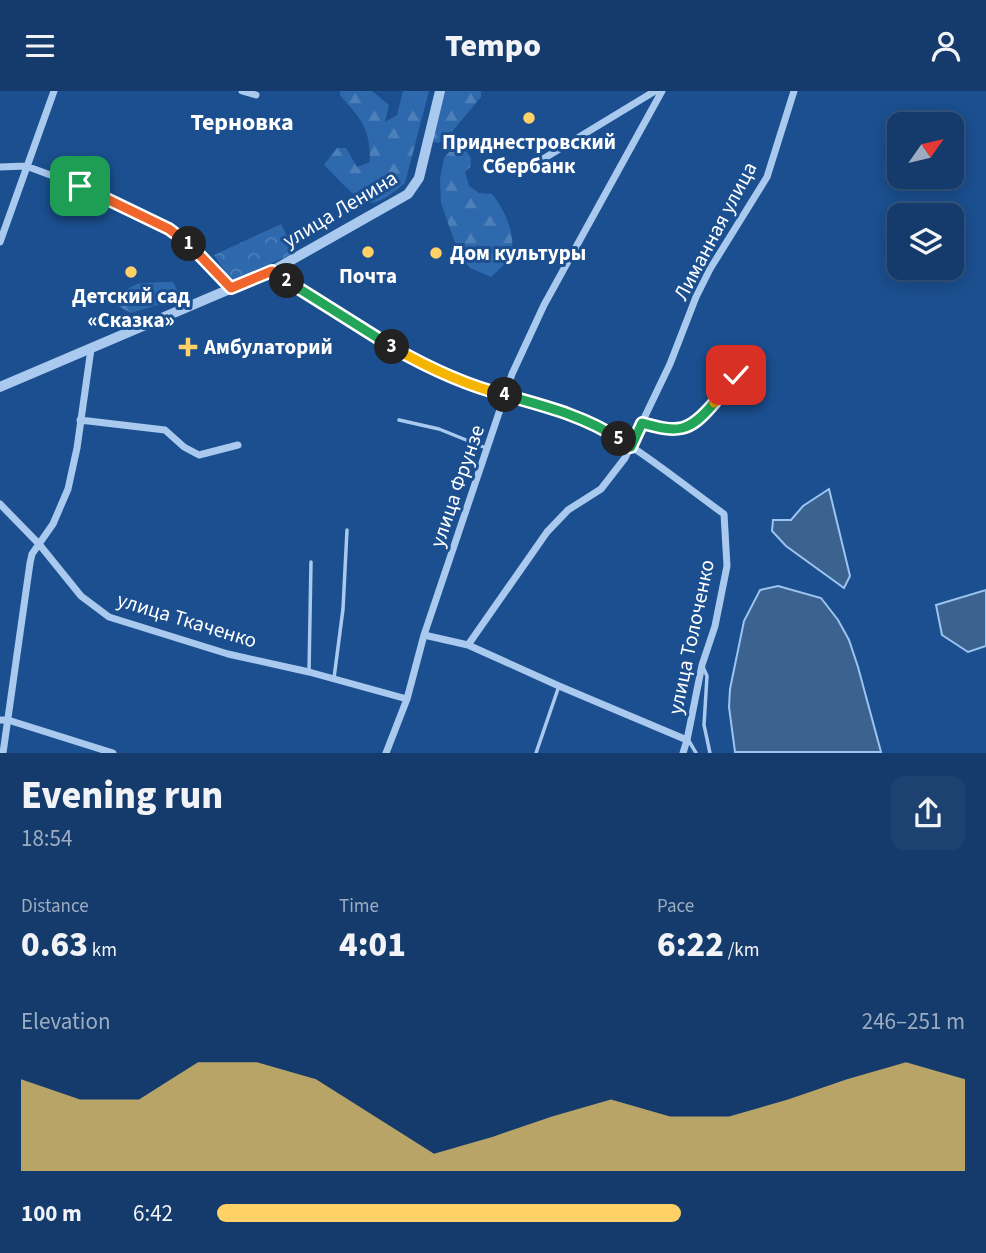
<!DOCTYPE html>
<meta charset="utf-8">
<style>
:root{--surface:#143b6b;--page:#1d4271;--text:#f1f3f6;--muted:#9dadc1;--line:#33557e;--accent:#ffd166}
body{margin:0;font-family:"Source Sans 3",sans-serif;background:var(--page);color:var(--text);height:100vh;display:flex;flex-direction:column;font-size:26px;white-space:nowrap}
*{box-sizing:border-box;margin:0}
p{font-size:23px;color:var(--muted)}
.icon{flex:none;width:38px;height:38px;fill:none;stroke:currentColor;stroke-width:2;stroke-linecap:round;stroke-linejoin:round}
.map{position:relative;height:662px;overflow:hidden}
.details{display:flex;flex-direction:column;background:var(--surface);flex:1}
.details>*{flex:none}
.needle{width:46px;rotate:56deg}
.fabs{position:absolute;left:887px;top:21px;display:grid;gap:14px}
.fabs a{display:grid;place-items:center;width:77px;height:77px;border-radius:14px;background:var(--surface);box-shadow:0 4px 18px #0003,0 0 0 2px var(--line);font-size:35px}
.pin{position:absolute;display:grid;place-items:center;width:60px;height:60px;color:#fff;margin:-30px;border-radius:14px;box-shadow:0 4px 10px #0006}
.km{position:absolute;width:35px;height:35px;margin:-18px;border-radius:50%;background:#222;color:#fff;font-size:19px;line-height:35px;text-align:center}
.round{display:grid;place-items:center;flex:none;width:74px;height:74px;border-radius:14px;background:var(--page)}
.summary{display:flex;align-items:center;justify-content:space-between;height:119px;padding:0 21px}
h1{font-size:38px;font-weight:800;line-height:52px}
.stats{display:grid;grid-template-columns:repeat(3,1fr);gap:10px;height:119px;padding:7px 21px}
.stats div{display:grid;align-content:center}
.stats b{font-size:35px;font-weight:800}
.stats small{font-size:19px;font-weight:400}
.stats p{font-size:19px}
.chart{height:196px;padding:14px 21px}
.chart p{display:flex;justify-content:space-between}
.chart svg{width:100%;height:126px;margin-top:7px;fill:var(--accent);opacity:.7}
ul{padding:0 21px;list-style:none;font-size:23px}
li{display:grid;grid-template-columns:112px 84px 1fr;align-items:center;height:52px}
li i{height:18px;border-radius:9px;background:var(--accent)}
header{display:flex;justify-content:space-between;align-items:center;height:91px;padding:0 21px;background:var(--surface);font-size:32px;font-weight:800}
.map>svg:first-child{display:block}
.forest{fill:url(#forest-firs)}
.park{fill:url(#park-crowns)}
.water{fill:#3c6290;stroke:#9cc4f0;stroke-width:2}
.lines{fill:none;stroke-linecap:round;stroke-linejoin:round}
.service{stroke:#a9c9ee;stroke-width:3.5}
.minor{stroke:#a9c9ee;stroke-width:7}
.tertiary{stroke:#a9c9ee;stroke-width:10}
.split-1-casing{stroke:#fff;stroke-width:14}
.split-2-casing{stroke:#fff;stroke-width:14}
.split-3-casing{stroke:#fff;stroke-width:14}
.split-4-casing{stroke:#fff;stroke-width:14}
.split-5-casing{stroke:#fff;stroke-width:14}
.split-6-casing{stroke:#fff;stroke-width:14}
.split-7-casing{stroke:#fff;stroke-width:14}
.split-1{stroke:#f0652b;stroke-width:9}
.split-2{stroke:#f0652b;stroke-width:9}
.split-3{stroke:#22a559;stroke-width:9}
.split-4{stroke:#f5b400;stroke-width:9}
.split-5{stroke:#22a559;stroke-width:9}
.split-6{stroke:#22a559;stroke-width:9}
.split-7{stroke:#f5b400;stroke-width:9}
.poi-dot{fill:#ffd166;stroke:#1b4f8f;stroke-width:2.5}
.labels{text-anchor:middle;stroke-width:6;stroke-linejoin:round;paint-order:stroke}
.poi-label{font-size:21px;font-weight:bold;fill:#fff;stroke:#1b4f8f}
.street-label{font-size:21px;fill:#fff;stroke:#1b4f8f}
.quarter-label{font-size:24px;font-weight:bold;fill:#fff;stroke:#1b4f8f}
</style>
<header><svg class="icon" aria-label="menu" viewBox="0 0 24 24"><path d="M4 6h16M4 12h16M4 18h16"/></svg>Tempo<svg class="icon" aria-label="person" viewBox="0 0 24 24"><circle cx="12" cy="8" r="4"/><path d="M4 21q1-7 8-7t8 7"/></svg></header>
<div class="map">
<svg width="986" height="662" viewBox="0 0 986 662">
<defs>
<pattern id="forest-firs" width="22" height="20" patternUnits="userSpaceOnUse" patternTransform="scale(1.75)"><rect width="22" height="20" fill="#2e69ad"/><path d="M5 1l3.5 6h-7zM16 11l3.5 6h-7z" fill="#4d80b9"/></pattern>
<pattern id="park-crowns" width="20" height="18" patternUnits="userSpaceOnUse" patternTransform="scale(1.75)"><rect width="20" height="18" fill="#2e69ad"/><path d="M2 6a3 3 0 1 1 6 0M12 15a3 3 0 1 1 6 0" fill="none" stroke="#4d80b9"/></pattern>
</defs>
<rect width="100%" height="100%" fill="#1b4f8f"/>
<!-- forest -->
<path class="forest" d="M340,0H372L389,14L385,31L397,24L403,0H429L405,92C396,99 383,111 371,112C359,113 334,83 324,74L337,57H346L357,76L370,71C370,36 362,30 340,4Z
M445,0H481V6L445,49L438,52L432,50Z
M456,53L464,57L471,67L470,76L465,81L469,95L479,102L492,103C504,117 518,147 510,165C507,172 497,180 491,186L470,177L460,166L441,112L440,88L444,67Z
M159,191H173L178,201L170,210L131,222L116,214L115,204L137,193Z"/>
<!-- park -->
<path class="park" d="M281,133L295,162L231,190L214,164Z"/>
<!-- water -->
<path class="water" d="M829,398L850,485L844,497L786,455L772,440L773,429H791L803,415Z
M778,495L821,507L838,529L849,549L858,576L881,661H735L729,616L730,598L744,530L760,499Z
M986,499V555L968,561L942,544L936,514Z"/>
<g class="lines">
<!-- service -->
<path class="service" d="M399,329L439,338L486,357
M703,576L707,585L704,634L710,662
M309,581L311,471
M334,587L343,518L347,439
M689,650L696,662
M536,662L559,595"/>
<!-- minor -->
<path class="minor" d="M242,0L256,4
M538,71L655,0
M0,76L26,75L80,95L168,138L206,168L231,197
M0,151L54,0
M272,180C338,222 402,267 475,297C518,314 565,315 607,340C648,364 686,396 724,423L727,475L715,535L702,574L687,649L683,662
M80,329L165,339L184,356L199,364L238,354
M642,332L675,340L694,333L728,296L744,271L758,263
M0,413L39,453L81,505L109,526L228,563L309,581L407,608
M424,544L468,554L559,595L687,649
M468,554L547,441L568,419L601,398L625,367L670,273L696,206L710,178L767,86L794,0
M0,629H8L113,662
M3,662L30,472L32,463L53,433L68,398L77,357L91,258
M386,662L407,608L424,544L512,283L544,214L662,0"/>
<!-- tertiary -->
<path class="tertiary" d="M0,296L272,180L408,103L419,87L440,0"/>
</g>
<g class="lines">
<!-- split-1 casing -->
<g class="split-1-casing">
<path id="split-1" d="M80,95L169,138L189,153"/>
</g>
<!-- split-2 casing -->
<g class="split-2-casing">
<path id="split-2" d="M189,153L231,197L272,180L287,190"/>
</g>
<!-- split-3 casing -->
<g class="split-3-casing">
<path id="split-3" d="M287,190L392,256"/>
</g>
<!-- split-4 casing -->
<g class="split-4-casing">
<path id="split-4" d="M392,256C427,276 464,294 505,304"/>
</g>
<!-- split-5 casing -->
<g class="split-5-casing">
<path id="split-5" d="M505,304C544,315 585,325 619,348"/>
</g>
<!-- split-6 casing -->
<g class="split-6-casing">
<path id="split-6" d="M619,348L631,356L642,332C678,342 689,342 714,312"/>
</g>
<!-- split-7 casing -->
<g class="split-7-casing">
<path id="split-7" d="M714,312L736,284"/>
</g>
<!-- split-1 -->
<use href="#split-1" class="split-1"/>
<!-- split-2 -->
<use href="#split-2" class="split-2"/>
<!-- split-3 -->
<use href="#split-3" class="split-3"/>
<!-- split-4 -->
<use href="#split-4" class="split-4"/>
<!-- split-5 -->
<use href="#split-5" class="split-5"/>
<!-- split-6 -->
<use href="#split-6" class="split-6"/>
<!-- split-7 -->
<use href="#split-7" class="split-7"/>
</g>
<!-- markers -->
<g class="poi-dot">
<circle cx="529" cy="27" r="7"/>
<circle cx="368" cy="161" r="7"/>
<circle cx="436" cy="162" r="7"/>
<circle cx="131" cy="181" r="7"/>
<path d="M184.5 245.5h7v7h7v7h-7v7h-7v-7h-7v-7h7z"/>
</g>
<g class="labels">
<!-- poi labels -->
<g class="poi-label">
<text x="529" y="58">Приднестровский<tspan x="529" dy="24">Сбербанк</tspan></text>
<text x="450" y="169" text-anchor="start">Дом культуры</text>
<text x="368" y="192">Почта</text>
<text x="131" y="212">Детский сад<tspan x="131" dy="24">«Сказка»</tspan></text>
<text x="204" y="263" text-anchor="start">Амбулаторий</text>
</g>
<!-- street labels -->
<g class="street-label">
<text transform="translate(340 118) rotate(-31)" y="7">улица Ленина</text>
<text transform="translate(715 140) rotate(-62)" y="7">Лиманная улица</text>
<text transform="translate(457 395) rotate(-71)" y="7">улица Фрунзе</text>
<text transform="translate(187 529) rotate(17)" y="7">улица Ткаченко</text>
<text transform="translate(691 546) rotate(-78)" y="7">улица Толоченко</text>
</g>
<!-- quarter labels -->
<g class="quarter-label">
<text x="242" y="39">Терновка</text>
</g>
</g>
</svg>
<div class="fabs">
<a><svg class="needle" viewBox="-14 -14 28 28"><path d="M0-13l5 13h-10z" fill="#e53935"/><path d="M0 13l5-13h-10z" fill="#9dadc1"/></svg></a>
<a><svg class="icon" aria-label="layers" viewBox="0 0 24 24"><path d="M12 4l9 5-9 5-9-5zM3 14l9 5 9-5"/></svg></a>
</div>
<div class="pin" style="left:80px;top:95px;background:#1e9e55"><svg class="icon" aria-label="arrive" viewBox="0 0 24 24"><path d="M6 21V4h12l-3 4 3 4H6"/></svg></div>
<div class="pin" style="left:736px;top:284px;background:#d93025"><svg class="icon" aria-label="check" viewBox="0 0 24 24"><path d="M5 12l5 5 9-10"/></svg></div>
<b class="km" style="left:189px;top:153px">1</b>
<b class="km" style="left:287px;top:190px">2</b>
<b class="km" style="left:392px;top:256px">3</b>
<b class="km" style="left:505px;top:304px">4</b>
<b class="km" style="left:619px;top:348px">5</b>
</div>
<section class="details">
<div class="summary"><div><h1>Evening run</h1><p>18:54</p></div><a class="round"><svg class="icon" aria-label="share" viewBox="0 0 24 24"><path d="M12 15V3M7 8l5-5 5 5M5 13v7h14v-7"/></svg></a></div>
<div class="stats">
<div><p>Distance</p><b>0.63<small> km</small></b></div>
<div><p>Time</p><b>4:01</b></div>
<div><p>Pace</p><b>6:22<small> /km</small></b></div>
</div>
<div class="chart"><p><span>Elevation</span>246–251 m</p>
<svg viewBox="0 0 160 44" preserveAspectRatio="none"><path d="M0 44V12L10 19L20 19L30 6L40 6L50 12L60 25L70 38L80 32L90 25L100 19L110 25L120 25L130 19L140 12L150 6L160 12V44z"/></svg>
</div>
<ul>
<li><b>100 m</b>6:42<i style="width:62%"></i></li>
</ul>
</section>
